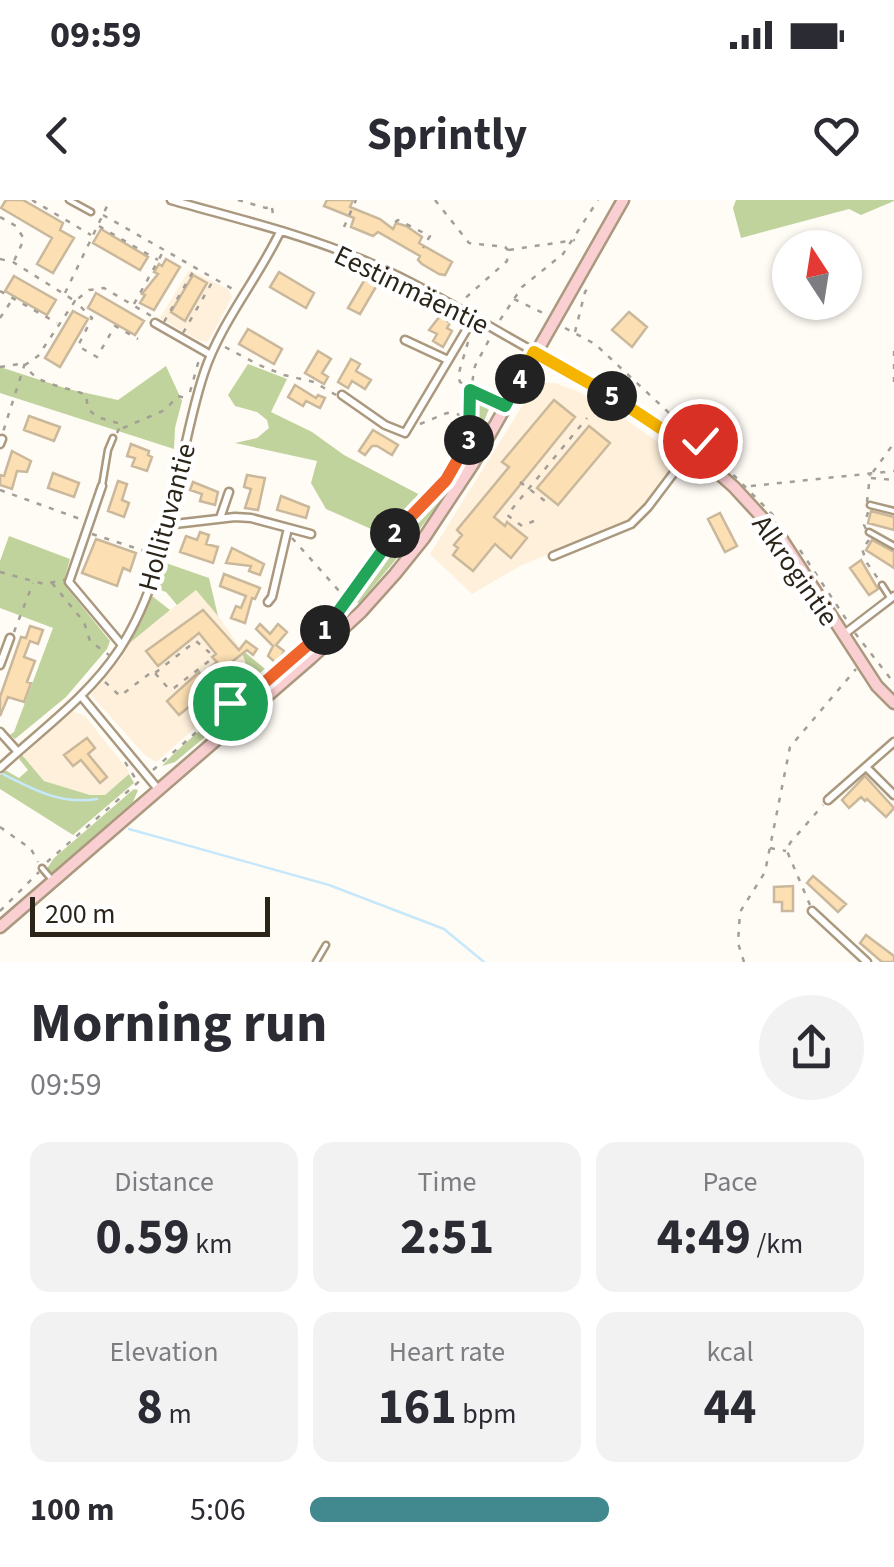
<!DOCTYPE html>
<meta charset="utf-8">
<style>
:root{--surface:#fff;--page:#f2f2f3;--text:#2b2b33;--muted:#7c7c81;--accent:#41898e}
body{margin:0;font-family:"Source Sans 3",sans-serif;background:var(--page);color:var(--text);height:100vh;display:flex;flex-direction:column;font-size:38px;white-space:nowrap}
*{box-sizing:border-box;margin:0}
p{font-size:32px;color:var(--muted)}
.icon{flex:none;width:55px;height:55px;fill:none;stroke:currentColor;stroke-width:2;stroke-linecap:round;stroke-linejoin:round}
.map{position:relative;height:762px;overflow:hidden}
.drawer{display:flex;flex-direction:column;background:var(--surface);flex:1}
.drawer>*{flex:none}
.needle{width:65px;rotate:348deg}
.buttons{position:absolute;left:772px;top:30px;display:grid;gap:20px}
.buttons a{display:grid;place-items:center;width:90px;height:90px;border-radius:50%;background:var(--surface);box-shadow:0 2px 8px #0004;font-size:50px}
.scale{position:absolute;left:30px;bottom:25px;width:240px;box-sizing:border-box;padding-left:10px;border:5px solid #2b2419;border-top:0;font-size:28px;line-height:35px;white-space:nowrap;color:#2b2419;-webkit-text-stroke:8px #fff;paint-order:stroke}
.pin{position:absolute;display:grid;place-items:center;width:85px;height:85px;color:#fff;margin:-42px;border:5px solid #fff;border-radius:50%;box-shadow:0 2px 10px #0007}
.km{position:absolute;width:50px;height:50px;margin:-25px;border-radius:50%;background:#222;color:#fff;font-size:28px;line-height:50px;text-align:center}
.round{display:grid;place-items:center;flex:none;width:105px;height:105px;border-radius:52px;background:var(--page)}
.head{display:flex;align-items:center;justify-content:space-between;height:170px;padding:0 30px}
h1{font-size:55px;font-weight:700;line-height:75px}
.metrics{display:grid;grid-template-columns:repeat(3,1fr);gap:15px;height:170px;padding:10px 30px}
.metrics div{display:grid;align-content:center;border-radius:20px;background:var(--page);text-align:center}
.metrics b{font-size:50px;font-weight:700}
.metrics small{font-size:28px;font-weight:400}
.metrics p{font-size:28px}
ul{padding:0 30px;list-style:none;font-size:32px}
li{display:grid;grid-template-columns:160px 120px 1fr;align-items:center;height:75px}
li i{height:25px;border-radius:12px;background:var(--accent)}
.status{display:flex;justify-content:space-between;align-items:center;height:70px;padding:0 50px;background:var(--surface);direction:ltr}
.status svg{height:28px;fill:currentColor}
header{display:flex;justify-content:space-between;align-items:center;height:130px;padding:0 30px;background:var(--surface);font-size:45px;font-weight:700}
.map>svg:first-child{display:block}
.built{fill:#fef0db}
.green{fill:#c0d39c}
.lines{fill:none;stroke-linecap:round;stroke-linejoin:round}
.stream{stroke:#c7e8fb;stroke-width:2.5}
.building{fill:#fce0b3;stroke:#cab89c;stroke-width:2.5}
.lane-casing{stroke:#aa997e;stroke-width:9}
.street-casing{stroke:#aa997e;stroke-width:11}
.secondary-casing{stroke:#aa997e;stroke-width:15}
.path{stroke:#a39e96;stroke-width:2.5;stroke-dasharray:5 8;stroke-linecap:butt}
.lane{stroke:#fff;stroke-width:4}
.street{stroke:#fff;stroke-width:6}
.secondary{stroke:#facfd2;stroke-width:10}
.split-1-casing{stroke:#fff;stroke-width:20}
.split-2-casing{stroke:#fff;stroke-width:20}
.split-3-casing{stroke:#fff;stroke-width:20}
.split-4-casing{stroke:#fff;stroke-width:20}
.split-5-casing{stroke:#fff;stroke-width:20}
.split-6-casing{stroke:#fff;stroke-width:20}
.split-1{stroke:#f0652b;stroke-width:12}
.split-2{stroke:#22a559;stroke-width:12}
.split-3{stroke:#f0652b;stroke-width:12}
.split-4{stroke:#22a559;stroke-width:12}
.split-5{stroke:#f5b400;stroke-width:12}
.split-6{stroke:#f5b400;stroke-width:12}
.labels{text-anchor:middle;stroke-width:9;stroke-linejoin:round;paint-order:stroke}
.street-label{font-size:28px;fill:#2b2419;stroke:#fff}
</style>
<div class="status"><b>09:59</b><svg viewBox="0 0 49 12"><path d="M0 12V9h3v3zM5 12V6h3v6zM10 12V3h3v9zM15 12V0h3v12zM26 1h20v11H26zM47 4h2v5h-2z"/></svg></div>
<header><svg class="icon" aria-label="back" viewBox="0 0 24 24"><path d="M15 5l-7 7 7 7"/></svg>Sprintly<svg class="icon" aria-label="heart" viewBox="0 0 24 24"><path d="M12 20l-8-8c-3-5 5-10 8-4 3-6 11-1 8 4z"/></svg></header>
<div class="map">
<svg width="894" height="762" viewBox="0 0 894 762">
<rect width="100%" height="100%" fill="#fffbf5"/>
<!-- built -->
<path class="built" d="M189,70L228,89L232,97L208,142L198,140L160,118Z
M544,183H555L579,192L626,220L675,254V267L630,320L520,366L472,394L430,354L534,187Z
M196,389L205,396L240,448L248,468L246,479L242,488L215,505L201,523L156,562L144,554L91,495L122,457L126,446Z
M73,511L85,516L128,570L129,574L105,595H90L44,581L22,555Z"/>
<!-- green -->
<path class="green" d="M736,0H894V1L861,15L849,9L741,38L733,8Z
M248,164L287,179L271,212L312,232L344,255L422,296L387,336L326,309L311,283L317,261L235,243L257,238L269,228L267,220L257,212L235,206L228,195Z
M166,166L182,201L175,228L174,249L0,193V167L68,189L118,200Z
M473,193L491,204C462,281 412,342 359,403L351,402L349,398L418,311L449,281L471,239Z
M9,336L70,359L65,377L67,388L110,441L107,449L66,497L15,539L10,535L14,532L53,428L0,408V361Z
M163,362L209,378L218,416L196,390L177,405L166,392L158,389L157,379Z
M152,396L170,410L126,446Z
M240,448L271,474C249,493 224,504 201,523C209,513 218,501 229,494C252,478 250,473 240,448Z
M278,476L175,562L162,566C195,530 237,502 278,476Z
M22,555L44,581L90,595H105L129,574L134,583L73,635L0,589V575L5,570L19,578L28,570L19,559Z
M134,589L138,590L133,602L52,673L46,670L54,658Z"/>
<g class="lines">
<!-- stream -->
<path class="stream" d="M3,574C34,590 62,605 97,599
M129,629L329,685L444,729L484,762"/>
</g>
<!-- building -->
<path class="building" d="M6,0H23L63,23L60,30L74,38L53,73L37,64L52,38L1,8Z
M327,0H353L350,7L380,19L393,29L396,23L406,26L422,37L419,43L452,62L445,75L439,74L422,64L418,60L420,56L378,32L373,36L351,27L354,18L324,6Z
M101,29L148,57L140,70L93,43Z
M166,59L180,67L154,110L140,103L145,95L142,94L158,74L154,72L159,64L162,66Z
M279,72L314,93L306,108L270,87Z
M368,74L380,80L360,114L348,108Z
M193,75L207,83L185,121L171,112Z
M14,76L56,100L47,115L5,91Z
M96,93L144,121L135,135L88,108Z
M73,111L88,119L60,167L45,158Z
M629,112L647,127L632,147L612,130Z
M440,116L450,123L447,128L452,131L443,147L433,141L437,134L429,130Z
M248,129L282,149L274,164L239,144Z
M318,151L331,159L322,173L328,177L324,184L305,173Z
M351,159L360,164L356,171L371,180L365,189L352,181L348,188L338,182Z
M295,185L316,198L318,195L325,198L320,208L306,201L303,206L288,197Z
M554,200L575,217L494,317L505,326L507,322L527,338L511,358L495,344L473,371L453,355L458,348L454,345L462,335L457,330L509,267L502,262Z
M29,216L60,227L54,241L24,230Z
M589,226L610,243L558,305L537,288Z
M373,230L398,245L392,255L377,246H372L365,255L359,251Z
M131,244L149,251L148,255L152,257L147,271L132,266L135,258L127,256Z
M12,251L31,261L27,272L17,271L12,289L0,285V275L4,276Z
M53,273L79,283L74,297L48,288Z
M247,275L265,278L258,310L245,308L251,289L244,287Z
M118,281L127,284L122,300L129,303L124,317L108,311Z
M193,282L218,292L215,305L200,301L202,294L190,290Z
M281,296L309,307L306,318L277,310Z
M871,311L894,317V330L868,323Z
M720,313L737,346L725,352L708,319Z
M200,332L209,335L206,344L218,347L213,363L180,352L186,336L197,340Z
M96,339L136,353L130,371L123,368L117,386L82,373Z
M872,340L894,352V368L866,350Z
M232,348L264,364L260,375L249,371L251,366L226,363Z
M861,360L878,389L869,395L850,368Z
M224,374L260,388L255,399L252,398L245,423L231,418L236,406L241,408L246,396L220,386Z
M203,410L239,450L246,441L257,449L253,455L247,450L224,468L229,474L179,515L167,501L199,472L201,475L217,462L212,457L216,454L199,433L158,466L146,451Z
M260,424L270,434L278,424L287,432L276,445L284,451L277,464L268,456L273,446L256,429Z
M30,426L43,430L38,444L30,441L24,457L35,461L27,482L31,483L27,494L24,502L8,497L0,516V497L21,437L26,438Z
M87,538L95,548L88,554L107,577L100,583L81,560L73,566L64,555Z
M865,576L894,608L886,617L867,599L865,601L861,597L849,608L842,600Z
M813,676L846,704L838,712L807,683Z
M793,686V711H782V702H774V687Z
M866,735L894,756V762H882L860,743Z"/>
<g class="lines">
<!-- lane casing -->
<g class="lane-casing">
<path id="lane" d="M69,0L91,12
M691,249L717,227
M102,286L108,250L113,238
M870,305L894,311
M869,332L894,346
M882,385L891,399
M42,668L53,681
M316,762L326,745"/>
</g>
<!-- street casing -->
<g class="street-casing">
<path id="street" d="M171,0C238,19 307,35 370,63C427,88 479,121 533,151
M155,123L211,155
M405,140L448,160
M342,195L385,225L405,233L474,117
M0,244L2,239
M102,286L69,382L122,445
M220,318L229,292
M166,325L235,317L251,318L311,334
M553,356L631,324L648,307L691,250
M268,402L272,397L288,328
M843,435L894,396
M0,465L10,438
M81,496L158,589
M0,532L18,552
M866,567L894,595
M0,568C41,530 88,497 119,450C173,368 174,264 204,173C221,122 257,80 280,32
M828,600L894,542
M812,711L867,762"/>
</g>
<!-- secondary casing -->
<g class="secondary-casing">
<path id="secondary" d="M534,152L637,211L691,249L734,287L781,338L877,486L894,503
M0,727L311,458L361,412L395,374L424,338L473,264L623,0"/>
</g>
<!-- path -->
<path class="path" d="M32,0L91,35
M238,0L266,8L275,5
M435,0L469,43L505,47L508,50L507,61L462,101
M272,8L274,20
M103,15L236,91
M0,17L16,26L24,39L14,61
M395,22L398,20L430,36L423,48
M99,26L158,60
M344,27L356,0
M509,50L575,40
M0,59L13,62L75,101L89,90L104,88L153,117
M0,91L57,123
M65,93L110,0
M514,99L543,113
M134,104L164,50
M0,118L12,100
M500,120L522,87L563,54L598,0
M164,122L195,68
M565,128L595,144L696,238
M575,132L585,92L591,83
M183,133L214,79
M468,142L458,176L460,182L499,203
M225,147L259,165L284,175L314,182L336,195
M894,151V186
M0,167L25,163L3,232
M190,192L200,156
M420,224L447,213L469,216
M123,228L165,210L178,196L189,199
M117,233L121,224L97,217L88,209L86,195C66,186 37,186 25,165L38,156L75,101L92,118L78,146L97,157L115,126L138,139
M706,247L777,319
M873,272L894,243
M871,278L894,280
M520,282L549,304
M751,286L894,271
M0,290L83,320
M867,302L870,275
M534,321L522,326L507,315L587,218
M866,329L864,325L869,309
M92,334L151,353
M292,338L340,392
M869,340L862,349L867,363L879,380
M800,350L848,422
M0,372L44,384L64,380
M52,383L84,422L90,441L109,455
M14,432L33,383
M855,433L894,483
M316,440L373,359L446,280L457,263L470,236L471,189L475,166L490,138
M105,482L120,496L153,471L154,472L169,489L174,488L209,461V452L196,441L155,473
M125,562L137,581
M153,570L224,508L257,489L295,458
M0,627L31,649L38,662
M770,648L786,651
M47,662L143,578
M810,705L787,651L790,643L823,605
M0,711L39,672
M744,762L738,743L740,712L765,672L790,547L856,469"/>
<!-- lane -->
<use href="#lane" class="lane"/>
<!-- street -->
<use href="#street" class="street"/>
<!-- secondary -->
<use href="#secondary" class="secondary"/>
</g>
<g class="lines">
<!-- split-1 casing -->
<g class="split-1-casing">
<path id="split-1" d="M230,503L257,489L325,430"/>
</g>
<!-- split-2 casing -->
<g class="split-2-casing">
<path id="split-2" d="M325,430L395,333"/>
</g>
<!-- split-3 casing -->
<g class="split-3-casing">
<path id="split-3" d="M395,333L446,280L469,240"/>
</g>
<!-- split-4 casing -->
<g class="split-4-casing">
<path id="split-4" d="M469,240L470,190L505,206L520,179"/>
</g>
<!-- split-5 casing -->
<g class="split-5-casing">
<path id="split-5" d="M520,179L534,152L612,196"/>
</g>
<!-- split-6 casing -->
<g class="split-6-casing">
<path id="split-6" d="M612,196L692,249L700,241"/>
</g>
<!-- split-1 -->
<use href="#split-1" class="split-1"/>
<!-- split-2 -->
<use href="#split-2" class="split-2"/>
<!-- split-3 -->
<use href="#split-3" class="split-3"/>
<!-- split-4 -->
<use href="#split-4" class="split-4"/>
<!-- split-5 -->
<use href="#split-5" class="split-5"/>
<!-- split-6 -->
<use href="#split-6" class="split-6"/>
</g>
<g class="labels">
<!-- street labels -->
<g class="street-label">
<text transform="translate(412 89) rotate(26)" y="10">Eestinmäentie</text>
<text transform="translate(166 317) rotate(-75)" y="10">Hollituvantie</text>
<text transform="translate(796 370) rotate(55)" y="10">Alkrogintie</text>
</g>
</g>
</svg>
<div class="buttons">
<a><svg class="needle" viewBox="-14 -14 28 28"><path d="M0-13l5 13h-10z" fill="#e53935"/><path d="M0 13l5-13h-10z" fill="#7c7c81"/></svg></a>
</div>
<div class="scale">200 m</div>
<div class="pin" style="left:230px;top:503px;background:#1e9e55"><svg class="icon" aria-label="arrive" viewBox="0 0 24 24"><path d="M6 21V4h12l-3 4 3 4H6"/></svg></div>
<div class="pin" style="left:700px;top:241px;background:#d93025"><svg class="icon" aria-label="check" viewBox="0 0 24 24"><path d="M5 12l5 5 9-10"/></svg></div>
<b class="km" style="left:325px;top:430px">1</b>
<b class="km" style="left:395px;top:333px">2</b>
<b class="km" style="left:469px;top:240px">3</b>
<b class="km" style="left:520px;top:179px">4</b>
<b class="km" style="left:612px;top:196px">5</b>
</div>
<section class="drawer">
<div class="head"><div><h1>Morning run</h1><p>09:59</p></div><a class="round"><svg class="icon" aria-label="share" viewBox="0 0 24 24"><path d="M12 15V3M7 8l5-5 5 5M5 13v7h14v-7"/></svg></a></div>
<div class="metrics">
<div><p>Distance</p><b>0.59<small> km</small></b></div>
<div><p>Time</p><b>2:51</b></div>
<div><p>Pace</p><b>4:49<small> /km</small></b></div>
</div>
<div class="metrics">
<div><p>Elevation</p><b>8<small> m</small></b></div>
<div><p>Heart rate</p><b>161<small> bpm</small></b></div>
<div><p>kcal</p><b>44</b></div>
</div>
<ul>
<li><b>100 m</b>5:06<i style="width:54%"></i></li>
</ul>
</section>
